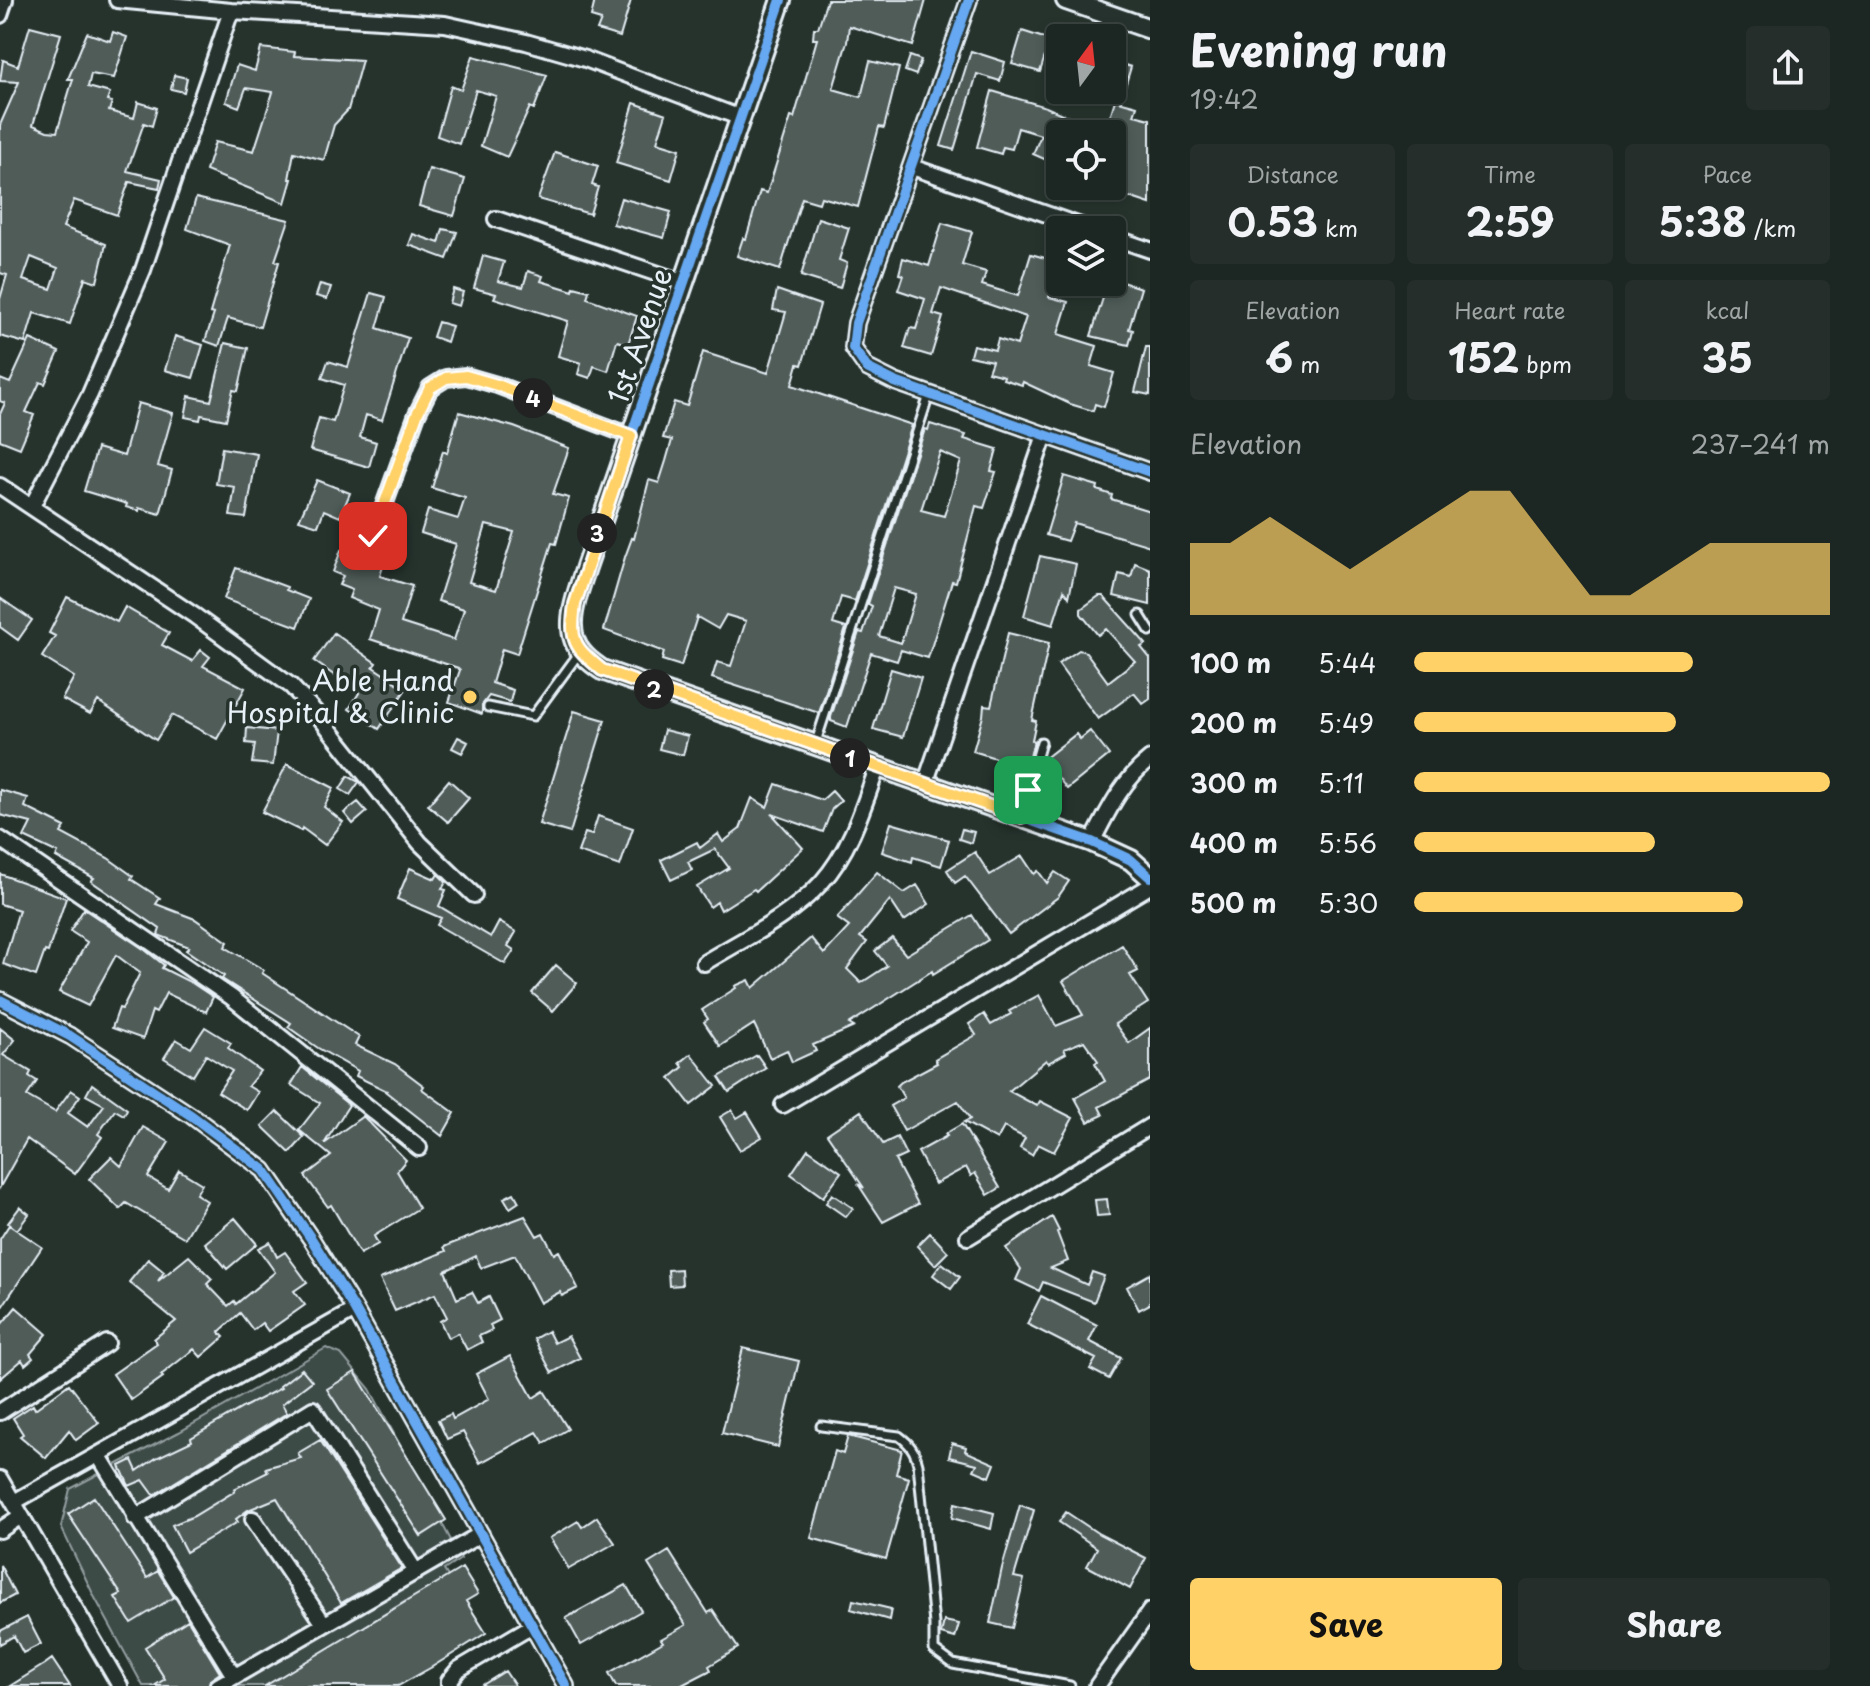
<!DOCTYPE html>
<meta charset="utf-8">
<style>
:root{--surface:#1c2622;--page:#252e2a;--text:#f1f3f6;--muted:#a0a5a5;--line:#3a4340;--accent:#ffd166}
body{margin:0;font-family:"Playpen Sans",sans-serif;background:var(--page);color:var(--text);height:100vh;display:flex;flex-direction:column;font-size:30px;white-space:nowrap}
*{box-sizing:border-box;margin:0}
p{font-size:26px;color:var(--muted)}
.icon{flex:none;width:44px;height:44px;fill:none;stroke:currentColor;stroke-width:2;stroke-linecap:round;stroke-linejoin:round}
.map{position:relative;flex:1;overflow:hidden}
.panel{display:flex;flex-direction:column;background:var(--surface);width:720px}
.panel>*{flex:none}
.needle{width:52px;rotate:15deg}
.tools{position:absolute;left:1046px;top:24px;display:grid;gap:16px}
.tools a{display:grid;place-items:center;width:80px;height:80px;border-radius:8px;background:var(--surface);box-shadow:0 4px 12px #0003,0 0 0 2px var(--line);font-size:40px}
.pin{position:absolute;display:grid;place-items:center;width:68px;height:68px;color:#fff;margin:-34px;border-radius:16px;box-shadow:0 4px 12px #0006}
.km{position:absolute;width:40px;height:40px;margin:-20px;border-radius:50%;background:#222;color:#fff;font-size:22px;line-height:40px;text-align:center}
.round{display:grid;place-items:center;flex:none;width:84px;height:84px;border-radius:8px;background:var(--page)}
.overview{display:flex;align-items:center;justify-content:space-between;height:136px;padding:0 40px}
h1{font-size:44px;font-weight:700;line-height:60px}
.stats{display:grid;grid-template-columns:repeat(3,1fr);gap:12px;height:136px;padding:8px 40px}
.stats div{display:grid;align-content:center;border-radius:8px;background:var(--page);text-align:center}
.stats b{font-size:40px;font-weight:700}
.stats small{font-size:22px;font-weight:400}
.stats p{font-size:22px}
.chart{height:224px;padding:16px 40px}
.chart p{display:flex;justify-content:space-between}
.chart svg{width:100%;height:144px;margin-top:8px;fill:var(--accent);opacity:.7}
.cta{display:flex;gap:16px;margin-top:auto;padding:16px 40px}
.cta a{flex:1;height:92px;border-radius:8px;background:var(--accent);color:#111;font-size:32px;font-weight:700;line-height:92px;text-align:center}
.cta a+a{background:var(--page);color:var(--text)}
ul{padding:0 40px;list-style:none;font-size:26px}
li{display:grid;grid-template-columns:128px 96px 1fr;align-items:center;height:60px}
li i{height:20px;border-radius:10px;background:var(--accent)}
main{display:flex;flex:1;min-height:0}
.map>svg:first-child{display:block}
.grass{fill:#3e4b47;stroke:#939ea0;stroke-width:2}
.building{fill:#505c59;stroke:#e8f1f8;stroke-width:2;fill-rule:evenodd}
.lines{fill:none;stroke-linecap:round;stroke-linejoin:round}
.service-casing{stroke:#e8f1f8;stroke-width:13}
.minor-casing{stroke:#e8f1f8;stroke-width:20}
.tertiary-casing{stroke:#e8f1f8;stroke-width:24}
.service{stroke:#26332d;stroke-width:7}
.minor{stroke:#26332d;stroke-width:14}
.tertiary{stroke:#26332d;stroke-width:18}
.cycleway-casing{stroke:#26332d;stroke-width:15}
.cycleway{stroke:#66a8f1;stroke-width:10}
.route-casing{stroke:#fff;stroke-width:16}
.route{stroke:#ffd166;stroke-width:10}
.poi-dot{fill:#ffd166;stroke:#26332d;stroke-width:3}
.labels{text-anchor:middle;stroke-width:7;stroke-linejoin:round;paint-order:stroke}
.street-label{font-size:28px;fill:#e8f1f8;stroke:#26332d}
.poi-label{font-size:28px;fill:#e8f1f8;stroke:#26332d;text-anchor:end}
</style>
<main>
<div class="map">
<svg width="1150" height="1686" viewBox="0 0 1150 1686">
<rect width="100%" height="100%" fill="#26332d"/>
<filter id="ink" filterUnits="userSpaceOnUse"><feTurbulence type="fractalNoise" baseFrequency=".0125" numOctaves="2"/><feDisplacementMap in="SourceGraphic" scale="16" xChannelSelector="R" yChannelSelector="G"/><feConvolveMatrix kernelMatrix="1 2 1 2 8 2 1 2 1" color-interpolation-filters="sRGB"/></filter>
<g filter="url(#ink)">
<!-- grass -->
<path class="grass" d="M326,1348L341,1354L370,1389L461,1559L444,1570L452,1583L420,1608L406,1601L362,1628L372,1654L344,1686H143L94,1596L61,1527L70,1489L179,1432Z"/>
<!-- building -->
<path class="building" d="M595,0H631L620,37L597,30L601,20L591,17Z
M827,0H926L913,46L849,26L847,42L833,89L861,97L870,61L899,68L884,128L879,127L858,207L821,197L819,203L802,198L780,270L737,256L743,238L746,239L760,191L767,193L791,117L794,118L817,39H813L814,28H818Z
M30,26L61,34L33,125L47,131L57,132L73,79H68L87,33L110,41L113,32L127,37L114,78L91,74L88,87L110,93L107,101L112,102L109,111L134,118L138,102L157,108L152,126L144,123L127,171L161,179L159,188L129,182L117,215L74,200L63,227L106,244L97,282L85,278L70,324L34,313L25,343L0,336V299L7,275L0,273V125L19,82L0,81L3,60L18,66ZM31,257L58,268L51,289L23,280Z
M1022,31L1050,40L1040,72L1012,64Z
M261,48L295,52L294,56L362,60L348,110L334,125L324,160L294,152L289,179H292L285,203L206,171L215,142L254,151L273,92L246,88L239,107L226,102L237,65L255,71Z
M971,51L1005,62L1000,81L977,74L954,150L941,146Z
M473,56L547,75L534,109L530,107L507,157L481,146L496,96L476,90L459,144L437,136L451,86L461,90Z
M910,56L921,60L916,75L905,71Z
M1112,61L1131,67L1121,100L1112,97Z
M174,75L187,78L184,92L171,89Z
M992,91L1046,107L1105,133L1115,100L1137,106L1134,115L1150,119V204L1111,191L1120,162L1112,160V134H1060V166L1033,154L1041,135L1018,128L1012,149L1003,147L1001,154L977,147Z
M634,103L666,114L657,142L680,149L671,180L616,163Z
M555,152L598,166L592,185L598,187L590,214L538,199Z
M429,169L465,179L454,216L419,206Z
M196,198L289,220L275,261L279,262L260,327L228,318L219,346L205,341L214,314L210,313L230,245L187,229Z
M621,198L671,212L664,238L613,224Z
M818,218L849,228L839,260L847,263L840,288L801,276Z
M942,223L972,232L962,265L986,272L982,285L1018,296L1031,254L1059,262L1049,297L1068,302L1058,334L1097,346L1091,366L1114,373L1104,407L1095,404L1093,411L1070,404L1023,382L1022,385L1003,379L1004,376L988,372L992,361L970,356L973,345L995,350L998,339L1017,345L1026,317L941,288L933,314L943,317L931,356L904,348L910,328L916,329L925,299L898,290L903,275L899,274L903,258L929,266Z
M443,229L457,232L447,259L409,245L413,234L439,243Z
M483,256L504,262L498,281L523,287L528,271L543,276L541,281L573,291L574,287L589,291L587,298L637,316L628,344L617,341L608,371L594,366L590,378L578,374L581,363L558,356L568,321L494,298L496,294L474,288Z
M1112,279L1141,288L1129,329L1133,330L1129,345L1091,336L1108,282H1112Z
M320,284L331,287L327,299L316,296Z
M453,289L463,292L459,306L449,303Z
M777,290L820,305L802,365L798,364L792,385L912,425L855,601L841,597L833,624L846,628L819,713L712,678L717,662L731,666L746,621L726,615L718,629L697,617L681,666L662,660L664,652L604,630L625,557L632,538L634,539L649,480L659,483L666,461L672,440L663,438L674,402L687,406L703,352L768,373L786,312L773,310Z
M371,293L386,297L377,328L408,338L382,420L366,415L360,437L376,442L369,467L310,450L319,418L333,422L344,385L322,378L328,361L348,367Z
M438,322L452,326L447,342L433,337Z
M175,336L203,345L193,378L165,370Z
M30,339L59,352L45,384L40,382L26,412L34,415L20,448L0,440V414L5,403L0,401V379L10,383Z
M225,343L248,348L238,391L233,390L226,420L201,415L200,420L185,417L189,396L211,401Z
M1146,347H1150V395L1135,392Z
M138,403L173,413L158,466L172,470L160,514L139,508V511L126,507L127,504L84,491L97,448L124,456Z
M459,412L514,427L569,448L553,494L569,498L556,544L552,543L517,654L502,649L492,683L513,690L510,702L489,696L482,705V714L449,702L460,670L458,668L370,639L379,610L349,598L352,590L339,585L343,576L333,572L341,550L383,566L380,576L412,586L401,623L454,640L464,609L438,601L456,544L421,533L428,510L458,519L465,498L432,488L443,451L447,453ZM486,525L514,532L496,590L469,582Z
M930,424L966,435L964,439L997,449L991,471L996,472L984,508L976,506L956,582L952,581L928,658L901,650L897,661L871,653L847,727L831,721V717L859,632L863,633L872,606L868,604L925,429L928,430ZM940,452L961,461L944,516L921,510ZM894,588L916,594L901,643L879,636Z
M222,448L257,454L246,518L230,516L235,487L216,484Z
M1064,476L1098,486L1097,490L1112,495L1111,499L1150,511V546L1074,523L1067,541L1046,535Z
M317,480L350,493L340,517L324,510L318,526L299,520Z
M1040,556L1076,564L1069,597L1064,590L1053,625L1024,616Z
M1135,563L1150,569V605L1114,596L1119,574L1131,577Z
M236,568L287,587L286,590L309,599L298,627L224,599Z
M1099,596H1103L1146,644L1141,647L1150,658V699L1143,704L1134,693L1098,719L1058,664L1079,650L1086,652L1108,682L1135,661L1106,629L1098,635L1081,614V609Z
M67,597L117,622L125,607L169,633L162,645L192,661L201,650L210,657L203,666L245,688L217,739L172,715L156,740L98,701L90,714L62,699L74,677L42,657L55,636L49,633Z
M0,598L32,620L18,640L0,627Z
M334,633L376,663L373,667L406,689L379,729L349,709L359,693L314,661Z
M1008,633L1049,643L1032,720L1036,721L1032,740L1034,741L1027,768L973,751L983,716L984,705L991,706Z
M891,669L921,678L903,737L873,729Z
M574,711L605,720L570,833L539,824Z
M247,728L277,731L273,765L252,763L255,744L246,743Z
M664,730L688,736L683,755L659,749Z
M1090,731L1109,755L1067,789L1044,759L1076,734L1080,739Z
M458,737L468,742L462,753L452,748Z
M287,764L334,788L324,807L343,822L325,845L302,828L301,831L262,812Z
M348,776L359,782L350,795L340,789Z
M449,780L469,798L448,822L428,805Z
M776,784L822,800L832,791L841,801L832,809L823,832L772,814L803,848L756,891L754,889L721,910L717,902L710,907L697,887L729,868L715,849L688,862L692,870L671,880L661,860L697,842L700,848L718,834L723,842L740,829L752,798L767,807Z
M0,790L28,798L25,807L65,827L61,833L108,858L133,876L131,879L160,898L156,904L195,919L228,942L225,947L264,970L262,973L359,1037L355,1045L395,1064L424,1086L422,1089L455,1113L442,1136L386,1092L387,1091L356,1076L358,1071L318,1048L288,1027L291,1023L222,979L224,976L186,950L189,947L158,935L160,929L91,881L94,878L56,857L58,853L24,837L31,823L0,815Z
M358,802L367,812L353,824L344,813Z
M598,816L633,828L620,866L578,852L585,833L592,835Z
M891,823L949,840L941,866L913,857L912,862L882,852Z
M962,829L974,832L971,843L959,839Z
M975,852L990,875L1022,856L1034,874L1038,871L1047,883L1055,872L1069,881L1058,897L1009,934L965,876L955,883L947,870Z
M410,868L435,879L438,874L446,882L442,889L446,890L439,906L491,937L499,922L516,932L508,946L514,950L505,964L437,925L441,918L397,899Z
M877,872L904,893L917,885L929,904L904,921L890,900L860,937L867,942L847,969L861,983L887,966L875,951L892,938L906,955L972,915L988,940L933,974L932,971L849,1024L854,1027L813,1045L816,1051L792,1062L787,1050L770,1058L754,1024L720,1046L704,1022L708,1019L702,1010L736,988L735,986L749,980L753,988L811,938L824,954L849,927L837,918Z
M0,874L66,898L48,952L45,951L36,976L3,964L19,910L0,904Z
M84,909L145,950L164,965L162,968L192,983L213,997L206,1012L166,993L156,1013L152,1011L143,1039L112,1028L119,1008L122,1009L140,973L116,955L88,1006L59,992L87,942L70,931Z
M1122,945L1138,971L1130,975L1148,1003L1115,1024L1129,1043L1150,1028V1080L1099,1107L1103,1115L1088,1122L1075,1098L1105,1081L1095,1063L1098,1061L1084,1041L1064,1049L1066,1053L1048,1063L1046,1060L1009,1091L1037,1106L1040,1101L1073,1118L1054,1152L1038,1144L1032,1155L1020,1148L1025,1138L1004,1127L997,1140L964,1122L970,1119L958,1101L904,1131L890,1106L904,1098L897,1086L901,1082L937,1063L935,1059L976,1035L969,1024L984,1014L991,1025L1011,1014L1009,1011L1039,995L1056,1026L1083,1015L1063,981Z
M556,965L577,983L553,1011L532,993Z
M205,1027L231,1043L228,1048L260,1071L248,1086L258,1092L247,1110L218,1092L232,1071L206,1055L193,1076L164,1058L176,1039L191,1048Z
M0,1028L15,1040L3,1055L31,1072L29,1076L37,1081L27,1096L55,1112L71,1090L80,1096L68,1113L88,1127L104,1105L86,1095L92,1084L127,1109L124,1115L115,1110L98,1134L102,1137L75,1174L27,1139L0,1187Z
M691,1054L716,1086L691,1105L670,1078L683,1067L680,1063Z
M757,1055L766,1068L729,1092L719,1077Z
M302,1067L349,1105L324,1144L363,1116L406,1160L397,1171L419,1208L374,1236L378,1244L360,1254L331,1205L328,1207L305,1176L331,1156L299,1130L320,1103L291,1085Z
M732,1110L737,1118L747,1112L762,1137L740,1150L720,1117Z
M277,1111L304,1137L290,1153L262,1126Z
M861,1111L883,1144L897,1137L906,1155L895,1160L918,1204L883,1222L858,1184L864,1188L827,1134Z
M962,1124L1000,1188L988,1195L975,1173L971,1176L966,1167L935,1184L918,1152L947,1136L945,1134Z
M143,1127L169,1142L148,1177L168,1189L179,1170L202,1184L196,1194L207,1201L185,1238L126,1203L120,1209L89,1179L111,1157L121,1166Z
M808,1149L841,1172L823,1197L791,1174Z
M514,1193L519,1202L510,1208L504,1198Z
M832,1194L853,1208L846,1217L826,1203Z
M1107,1199L1109,1215L1097,1216L1095,1200Z
M20,1207L29,1214L17,1230L8,1223Z
M525,1216L537,1236L543,1233L554,1254L559,1251L578,1288L562,1296L560,1292L540,1303L515,1255L481,1268L476,1256L445,1271L457,1299L472,1292L478,1303L489,1297L500,1320L490,1325L492,1330L479,1336L482,1342L467,1350L458,1333L448,1338L440,1321L447,1317L435,1294L395,1311L380,1279L446,1251L444,1247L451,1244Z
M1052,1217L1059,1231L1057,1232L1068,1261L1051,1268L1087,1285L1092,1272L1104,1276L1094,1302L1043,1282L1039,1291L1016,1280L1021,1269L1006,1248Z
M235,1218L257,1244L227,1269L205,1243Z
M9,1225L42,1247L0,1310V1239Z
M930,1233L948,1252L935,1265L917,1246Z
M270,1242L277,1257L285,1252L307,1282L294,1291L305,1305L268,1331L262,1323L253,1330L240,1313L219,1332L224,1337L201,1357L194,1349L161,1375L163,1377L131,1400L113,1374L157,1343L154,1339L176,1321L129,1282L148,1259L164,1272L158,1281L189,1256L212,1279L207,1284L228,1306L234,1301L236,1304L275,1272L258,1248Z
M942,1263L960,1277L951,1289L933,1275Z
M681,1269L682,1285L669,1286L668,1270Z
M1150,1274V1304L1139,1310L1127,1287Z
M1041,1296L1097,1325L1089,1341L1121,1358L1109,1379L1090,1369L1096,1359L1027,1324Z
M16,1307L47,1334L30,1354L33,1358L25,1365L22,1360L0,1379V1326Z
M548,1331L554,1343L568,1336L580,1358L552,1373L534,1339Z
M743,1348L799,1361L778,1447L722,1433Z
M510,1356L533,1398L544,1391L568,1429L544,1443L537,1432L480,1463L463,1432L447,1439L438,1420L451,1414L453,1419L489,1399L476,1374Z
M302,1369L312,1381L282,1404L287,1413L154,1495L143,1480L129,1486L120,1466L132,1460L137,1471L156,1458L192,1441L191,1438L244,1407L281,1388L280,1386Z
M355,1372L446,1520L421,1536L327,1389Z
M69,1384L99,1423L76,1440L69,1430L46,1458L20,1436L23,1434L13,1418L33,1405L35,1409Z
M848,1436L902,1450L896,1474L909,1478L886,1559L811,1538L835,1451L843,1454Z
M320,1440L402,1568L341,1603L277,1498L248,1510L236,1519L238,1522L186,1552L172,1525L194,1516L235,1491L234,1489L268,1472L266,1468L301,1458L298,1453Z
M952,1443L966,1447L965,1451L995,1464L990,1477L974,1470L977,1464L949,1457Z
M94,1497L147,1578L158,1571L174,1597L131,1623L115,1597L121,1594L68,1514Z
M955,1503L994,1513L991,1529L952,1518Z
M1020,1505L1034,1510L1014,1577L1024,1579L1012,1628L990,1623L1002,1568Z
M1066,1512L1099,1534L1146,1558L1130,1589L1087,1566L1097,1548L1059,1522Z
M597,1517L615,1543L569,1569L550,1538L578,1521L582,1527Z
M669,1551L708,1613L713,1610L738,1648L709,1666L711,1670L680,1686H616L609,1673L663,1642L661,1639L686,1625L648,1564Z
M0,1565L15,1595L0,1603Z
M462,1568L478,1594L466,1601L486,1633L432,1667L398,1686H265Z
M626,1585L641,1611L581,1645L566,1618Z
M853,1600L891,1609L889,1620L851,1609Z
M27,1617L41,1644L23,1653L14,1636L0,1644V1631Z
M188,1620L220,1673L210,1680L208,1686H154L165,1679L145,1647Z
M944,1621L959,1624L955,1638L941,1634Z
M52,1659L70,1686H10L45,1664Z
M505,1671L515,1686H481Z"/>
<g class="lines">
<!-- service casing -->
<g class="service-casing">
<path id="service" d="M1140,615L1150,631
M488,707L533,716L580,652
M816,742L929,395
M1021,815L1041,742
M821,1426L899,1436C910,1444 915,1451 918,1464L934,1624V1650L953,1664L1070,1686"/>
</g>
<!-- minor casing -->
<g class="minor-casing">
<path id="minor" d="M117,0L231,11L445,24L526,42L585,59L741,118
M969,0L856,323L853,348L867,368L895,382L1150,472
M0,15L5,0
M912,167L1092,230
M496,219L685,283
M1112,237L1150,250
M0,486L195,616L291,686L317,714L420,843L474,895
M32,506L90,394L143,270L231,11
M373,536L417,414L430,388L446,378L466,376L497,385L631,436
M925,784L1045,435
M0,839L231,997L419,1148
M1092,842C1108,811 1122,781 1150,759
M704,963C743,939 789,918 821,883C850,851 863,808 877,768
M0,1000L70,1036L192,1116L264,1170L312,1240L355,1310L566,1686
M783,1105L1150,886
M968,1237L1150,1126
M0,1412L107,1343
M99,1456L234,1676
M0,1479L120,1686
M14,1502L355,1310
M135,1518L313,1409L416,1572
M253,1519L324,1624
M0,1530L21,1516
M218,1686L481,1534
M449,1686V1681L459,1669L532,1626
M1097,1686L1150,1611"/>
</g>
<!-- tertiary casing -->
<g class="tertiary-casing">
<path id="tertiary" d="M781,0L586,567C578,593 561,630 582,653C587,660 595,665 602,670L1092,842L1131,860L1150,877
M1066,0L1150,29"/>
</g>
<!-- service -->
<use href="#service" class="service"/>
<!-- minor -->
<use href="#minor" class="minor"/>
<!-- tertiary -->
<use href="#tertiary" class="tertiary"/>
<!-- cycleway casing -->
<g class="cycleway-casing">
<path id="cycleway" d="M781,0L586,567C578,593 561,630 582,653C587,660 595,665 602,670L1092,842L1131,860L1150,877
M969,0L856,323L853,348L867,368L895,382L1150,472
M0,1000L70,1036L192,1116L264,1170L312,1240L355,1310L566,1686"/>
</g>
<!-- cycleway -->
<use href="#cycleway" class="cycleway"/>
</g>
</g>
<g class="lines" filter="url(#ink)">
<!-- route casing -->
<g class="route-casing">
<path id="route" d="M373,536L417,414L430,388L446,378L466,376L497,385L631,436L575,604C570,641 573,646 602,670L1021,817L1028,790"/>
</g>
<!-- route -->
<use href="#route" class="route"/>
</g>
<!-- markers -->
<circle class="poi-dot" cx="470" cy="697" r="8"/>
<g class="labels">
<!-- street labels -->
<g class="street-label">
<text transform="translate(640 336) rotate(-71)" y="10">1st Avenue</text>
</g>
<!-- poi labels -->
<g class="poi-label">
<text x="454" y="691">Able Hand<tspan x="454" dy="32">Hospital &amp; Clinic</tspan></text>
</g>
</g>
</svg>
<div class="tools">
<a><svg class="needle" viewBox="-14 -14 28 28"><path d="M0-13l5 13h-10z" fill="#e53935"/><path d="M0 13l5-13h-10z" fill="#a0a5a5"/></svg></a>
<a><svg class="icon" aria-label="locate" viewBox="0 0 24 24"><circle cx="12" cy="12" r="6"/><path d="M12 2v4M12 18v4M2 12h4M18 12h4"/></svg></a>
<a><svg class="icon" aria-label="layers" viewBox="0 0 24 24"><path d="M12 4l9 5-9 5-9-5zM3 14l9 5 9-5"/></svg></a>
</div>
<div class="pin" style="left:1028px;top:790px;background:#1e9e55"><svg class="icon" aria-label="arrive" viewBox="0 0 24 24"><path d="M6 21V4h12l-3 4 3 4H6"/></svg></div>
<div class="pin" style="left:373px;top:536px;background:#d93025"><svg class="icon" aria-label="check" viewBox="0 0 24 24"><path d="M5 12l5 5 9-10"/></svg></div>
<b class="km" style="left:850px;top:758px">1</b>
<b class="km" style="left:654px;top:689px">2</b>
<b class="km" style="left:597px;top:533px">3</b>
<b class="km" style="left:533px;top:398px">4</b>
</div>
<section class="panel">
<div class="overview"><div><h1>Evening run</h1><p>19:42</p></div><a class="round"><svg class="icon" aria-label="share" viewBox="0 0 24 24"><path d="M12 15V3M7 8l5-5 5 5M5 13v7h14v-7"/></svg></a></div>
<div class="stats">
<div><p>Distance</p><b>0.53<small> km</small></b></div>
<div><p>Time</p><b>2:59</b></div>
<div><p>Pace</p><b>5:38<small> /km</small></b></div>
</div>
<div class="stats">
<div><p>Elevation</p><b>6<small> m</small></b></div>
<div><p>Heart rate</p><b>152<small> bpm</small></b></div>
<div><p>kcal</p><b>35</b></div>
</div>
<div class="chart"><p><span>Elevation</span>237–241 m</p>
<svg viewBox="0 0 160 44" preserveAspectRatio="none"><path d="M0 44V22L10 22L20 14L30 22L40 30L50 22L60 14L70 6L80 6L90 22L100 38L110 38L120 30L130 22L140 22L150 22L160 22V44z"/></svg>
</div>
<ul>
<li><b>100 m</b>5:44<i style="width:67%"></i></li>
<li><b>200 m</b>5:49<i style="width:63%"></i></li>
<li><b>300 m</b>5:11<i style="width:100%"></i></li>
<li><b>400 m</b>5:56<i style="width:58%"></i></li>
<li><b>500 m</b>5:30<i style="width:79%"></i></li>
</ul>
<div class="cta"><a>Save</a><a>Share</a></div>
</section>
</main>
